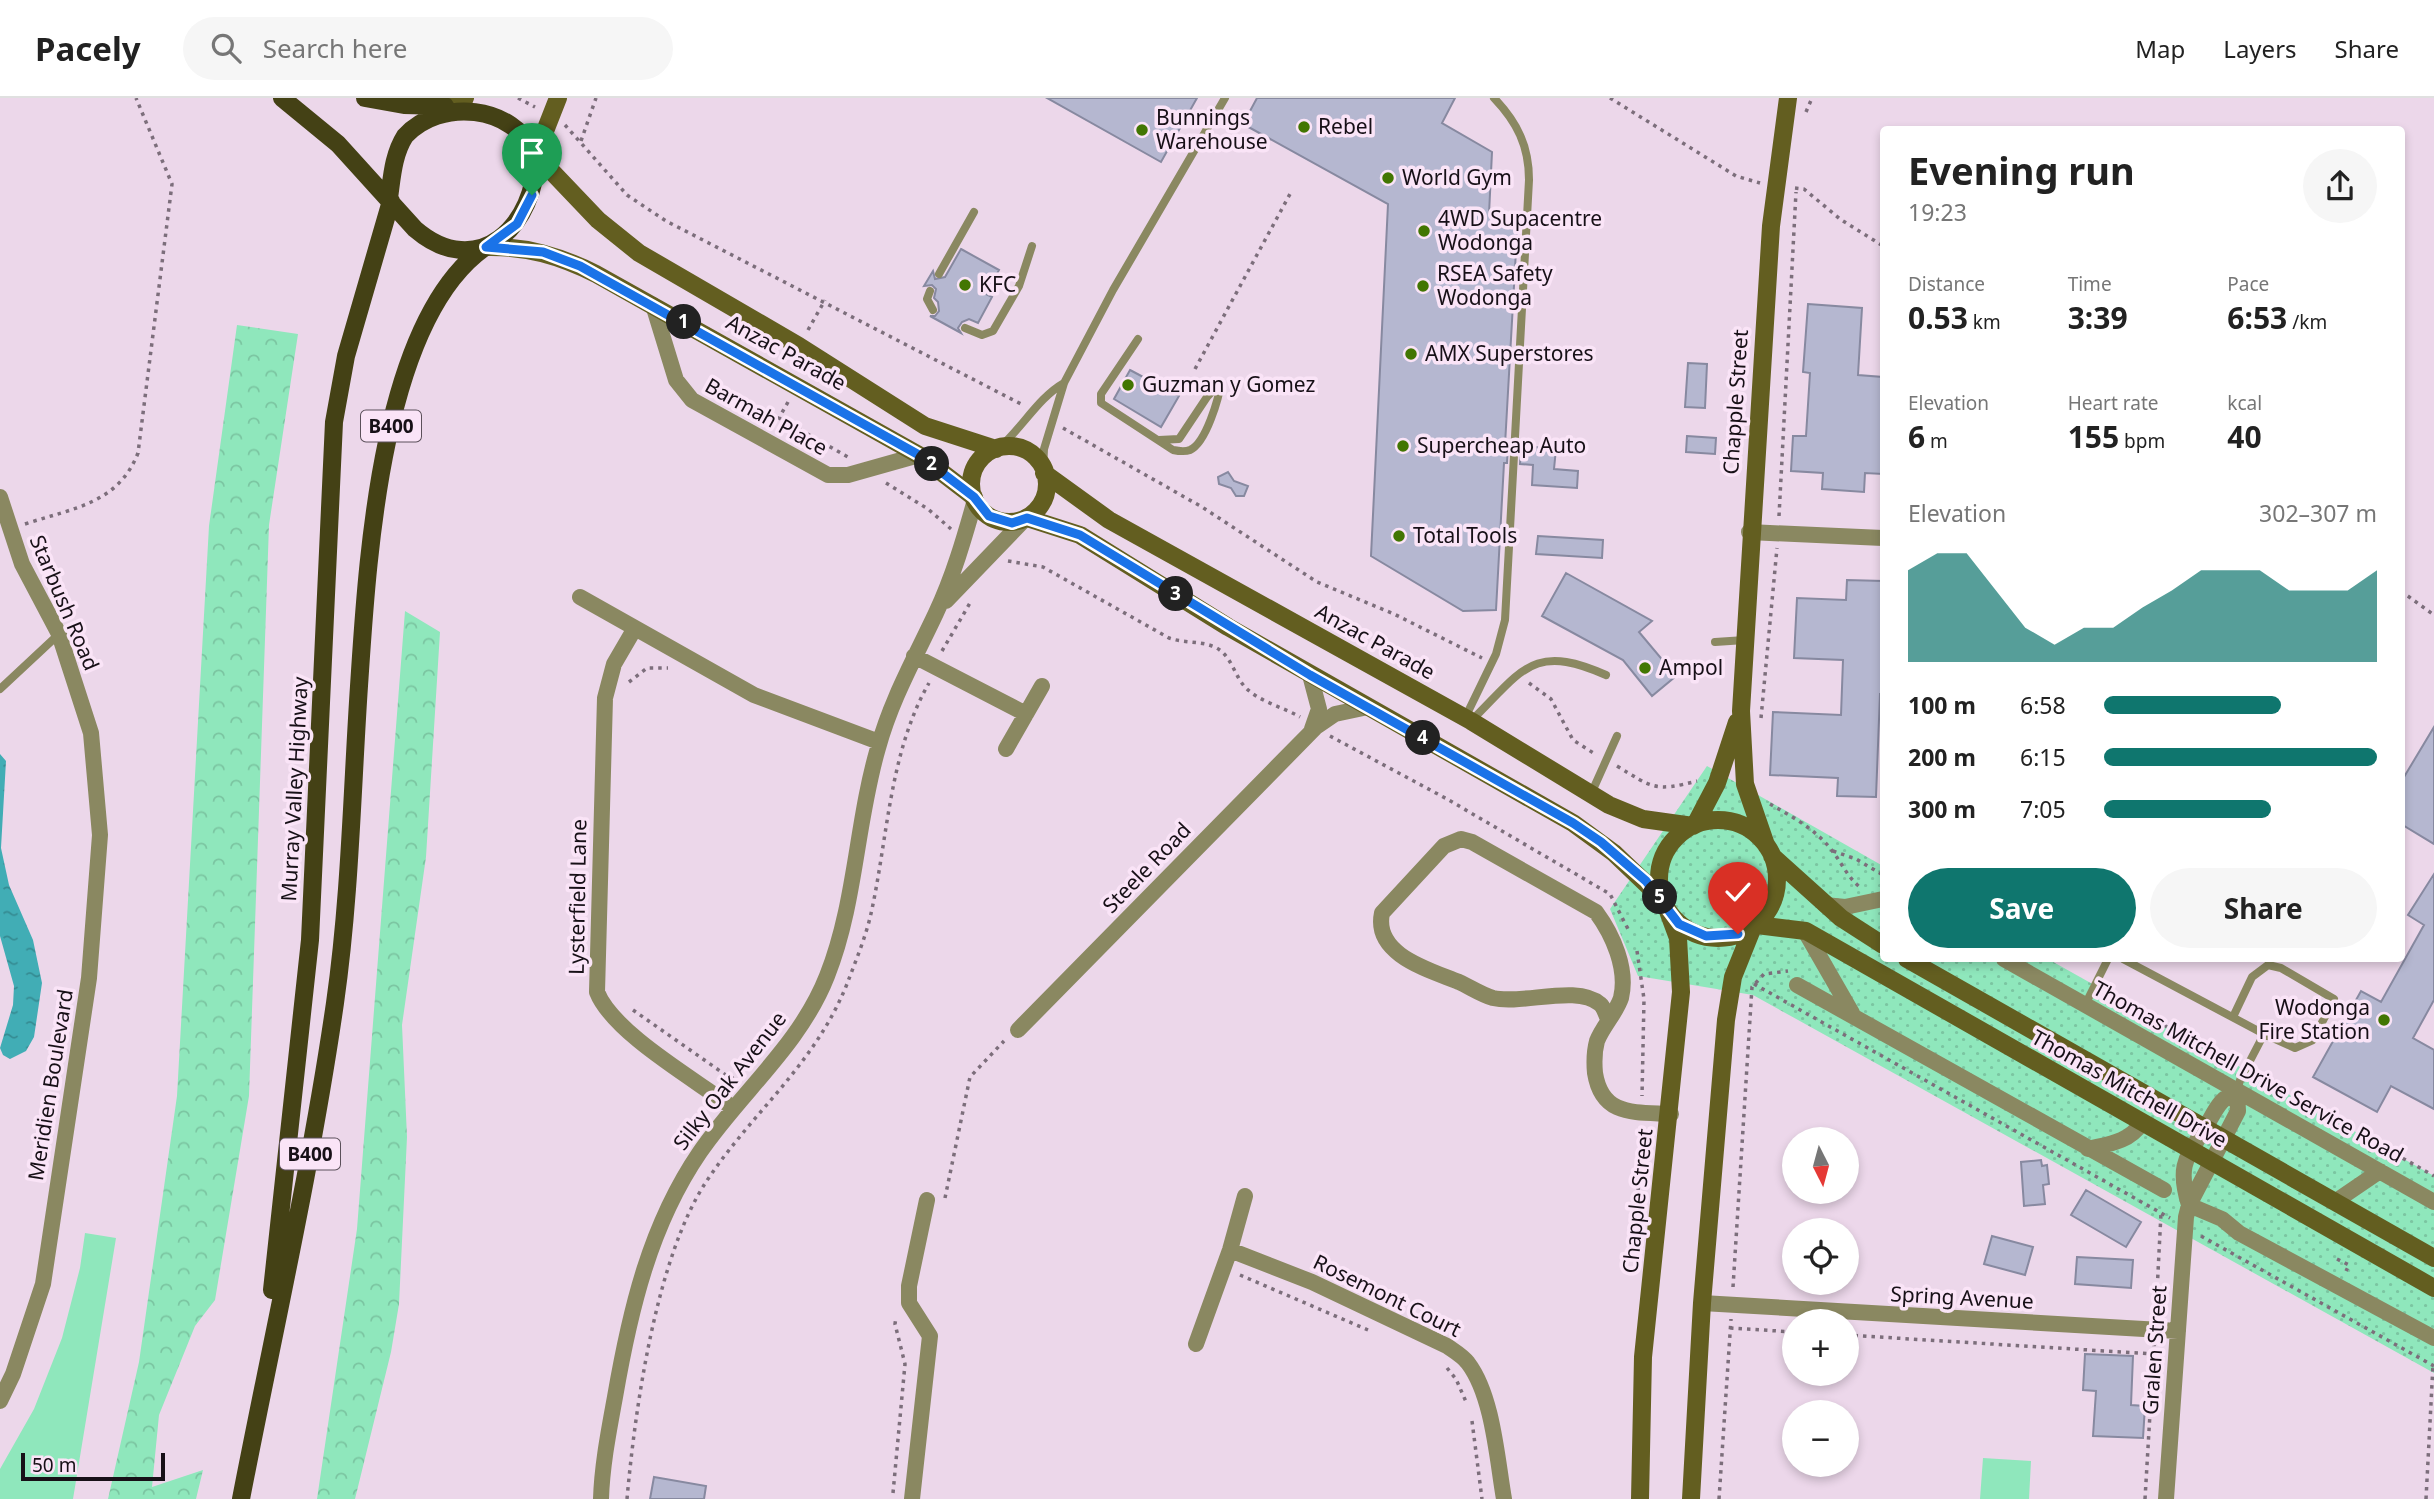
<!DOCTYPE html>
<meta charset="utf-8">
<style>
:root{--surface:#fff;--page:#f6f6f6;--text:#222;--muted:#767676;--line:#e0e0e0;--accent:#0f766e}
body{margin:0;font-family:"Noto Sans",sans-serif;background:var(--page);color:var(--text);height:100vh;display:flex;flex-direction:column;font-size:26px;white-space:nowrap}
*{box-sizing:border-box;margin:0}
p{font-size:23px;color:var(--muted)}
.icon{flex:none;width:38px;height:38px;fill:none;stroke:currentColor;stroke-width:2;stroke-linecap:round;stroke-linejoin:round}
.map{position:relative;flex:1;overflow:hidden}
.sheet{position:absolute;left:1880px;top:28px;width:525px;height:836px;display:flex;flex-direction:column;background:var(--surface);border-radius:7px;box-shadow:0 4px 10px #0003}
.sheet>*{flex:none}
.needle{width:46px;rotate:174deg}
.tools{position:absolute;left:1782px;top:1029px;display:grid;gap:14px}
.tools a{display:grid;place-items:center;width:77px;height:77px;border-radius:50%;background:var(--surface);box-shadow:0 4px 10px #0003;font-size:35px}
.scale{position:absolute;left:21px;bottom:18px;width:144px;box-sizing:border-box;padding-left:7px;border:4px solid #171017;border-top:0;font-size:19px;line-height:24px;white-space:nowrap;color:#171017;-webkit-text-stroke:5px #fae4f7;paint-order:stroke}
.pin{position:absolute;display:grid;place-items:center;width:60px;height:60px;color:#fff;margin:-72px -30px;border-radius:50% 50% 50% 0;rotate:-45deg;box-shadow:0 0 7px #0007}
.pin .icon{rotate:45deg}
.km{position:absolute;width:35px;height:35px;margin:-18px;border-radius:50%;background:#222;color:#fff;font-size:19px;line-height:35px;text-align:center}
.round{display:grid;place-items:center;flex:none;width:74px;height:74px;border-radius:37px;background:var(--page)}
.headline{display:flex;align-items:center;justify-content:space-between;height:119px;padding:0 28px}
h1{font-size:38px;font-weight:700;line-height:52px}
.stats{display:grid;grid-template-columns:repeat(3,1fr);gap:10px;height:119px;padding:7px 28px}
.stats div{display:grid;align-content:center}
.stats b{font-size:30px;font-weight:700}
.stats small{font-size:19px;font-weight:400}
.stats p{font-size:19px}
.chart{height:196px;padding:14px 28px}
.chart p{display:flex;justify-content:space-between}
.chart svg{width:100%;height:126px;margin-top:7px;fill:var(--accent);opacity:.7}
.primary-button{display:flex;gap:14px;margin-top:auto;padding:14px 28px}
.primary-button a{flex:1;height:80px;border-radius:42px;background:var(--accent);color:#fff;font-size:28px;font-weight:700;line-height:80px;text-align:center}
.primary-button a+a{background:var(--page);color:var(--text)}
ul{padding:0 28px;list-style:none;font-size:23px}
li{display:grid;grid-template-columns:112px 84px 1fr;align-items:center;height:52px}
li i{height:18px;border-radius:9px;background:var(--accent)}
header{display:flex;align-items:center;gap:42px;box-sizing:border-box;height:98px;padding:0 35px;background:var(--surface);border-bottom:2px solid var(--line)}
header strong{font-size:33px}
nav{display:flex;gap:38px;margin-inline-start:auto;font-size:24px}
.search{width:490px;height:63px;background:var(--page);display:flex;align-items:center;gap:18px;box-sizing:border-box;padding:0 24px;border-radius:38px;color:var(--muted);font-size:26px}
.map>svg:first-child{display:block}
.grass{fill:url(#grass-dots)}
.forest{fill:url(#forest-crowns)}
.park{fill:#8fe7bc}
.water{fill:url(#water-ripples)}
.building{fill:#b5b7d0;stroke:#8789a0;stroke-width:2}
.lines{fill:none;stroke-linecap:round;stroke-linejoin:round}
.path{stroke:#7c6e7b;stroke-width:3.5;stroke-dasharray:3.5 5;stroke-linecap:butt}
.lane{stroke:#8a8861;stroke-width:8}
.street{stroke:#8a8861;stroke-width:16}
.secondary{stroke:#635e20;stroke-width:18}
.primary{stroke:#444115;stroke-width:18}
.route-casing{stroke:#fff;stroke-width:14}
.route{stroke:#1a73e8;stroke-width:9}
.poi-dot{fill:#427602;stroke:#fae4f7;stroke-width:2.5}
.labels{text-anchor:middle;stroke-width:7;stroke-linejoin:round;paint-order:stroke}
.shield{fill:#fae4f7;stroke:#5b505a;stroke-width:2}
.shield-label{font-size:19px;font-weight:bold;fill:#171017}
.poi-label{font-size:21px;fill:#171017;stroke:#fae4f7;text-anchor:start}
.street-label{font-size:21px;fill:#171017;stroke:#fae4f7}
</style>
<header>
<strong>Pacely</strong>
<div class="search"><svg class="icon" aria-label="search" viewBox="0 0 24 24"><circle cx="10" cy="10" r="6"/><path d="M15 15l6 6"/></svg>Search here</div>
<nav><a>Map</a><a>Layers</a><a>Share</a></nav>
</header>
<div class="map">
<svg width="2434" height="1401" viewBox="0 0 2434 1401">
<defs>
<pattern id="grass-dots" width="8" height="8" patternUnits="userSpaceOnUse" patternTransform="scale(1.75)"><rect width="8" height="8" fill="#8fe7bc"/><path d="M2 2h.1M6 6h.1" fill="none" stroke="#7bc5a1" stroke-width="1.8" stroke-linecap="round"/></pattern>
<pattern id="forest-crowns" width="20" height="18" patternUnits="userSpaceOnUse" patternTransform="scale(1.75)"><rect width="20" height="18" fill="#8fe7bc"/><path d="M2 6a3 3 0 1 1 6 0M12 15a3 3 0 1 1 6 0" fill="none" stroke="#7bc5a1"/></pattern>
<pattern id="water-ripples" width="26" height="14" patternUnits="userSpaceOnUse" patternTransform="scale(1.75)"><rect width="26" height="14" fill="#41adb5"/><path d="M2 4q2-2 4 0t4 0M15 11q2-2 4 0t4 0" fill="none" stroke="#358b92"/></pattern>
</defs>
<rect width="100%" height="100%" fill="#ecd7ea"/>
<!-- grass -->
<path class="grass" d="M1707,668L1883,768V861H2048L2434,1078V1275L1753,897L1638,878L1610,811Z"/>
<!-- forest -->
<path class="forest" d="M237,227L298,236L269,427L249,998L215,1202L195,1228L159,1317L152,1389L203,1372L196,1401H108L139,1264L177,998L209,428Z
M405,513L440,534L426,759L402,927L407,1039L399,1206L391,1254L355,1401H317L357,1131Z"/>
<!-- park -->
<path class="park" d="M85,1135L116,1140L73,1401H0V1371L34,1311L62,1240L80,1170Z
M1983,1360L2031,1363L2029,1401H1980Z"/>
<!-- water -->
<path class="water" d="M0,656L6,663L1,750L9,787L33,842L42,885L34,939L26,953L10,961L3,957L0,950L13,907L14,888L0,838Z"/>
<!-- building -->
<path class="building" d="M1047,0H1197L1161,64Z
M1257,0H1455L1442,25L1492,54L1489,116L1518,117L1505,347H1508L1507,365H1504L1496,512L1463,513L1371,458L1388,106L1243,26Z
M961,151L999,172L986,196L992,199L978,225L969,221L962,224L958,230L961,235L930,218H935L939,213L938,204L934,200L936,191L932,187L924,188L933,173L935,181L945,179Z
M1808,206L1862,210L1858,277L1883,279V376L1865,375L1864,394L1822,391L1823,375L1791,373L1793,338H1806L1810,275L1803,274Z
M1688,265L1707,266L1705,310L1685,309Z
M1130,272L1179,298L1161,329L1114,301Z
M1687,338L1716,340L1715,356L1686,354Z
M1521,348L1556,351L1554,371L1578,373L1577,390L1532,387L1533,367L1520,366Z
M1228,374L1234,383L1248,388L1244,398H1236L1231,390L1219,386L1218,379Z
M1538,438L1603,442L1602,460L1536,456Z
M1566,475L1652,523L1639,534L1676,578L1652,598L1623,562L1542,518Z
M1847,482L1883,483V596H1880L1876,699L1837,698L1838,680L1770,677L1773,614L1841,617L1843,562L1794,560L1797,500L1846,502Z
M2434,629V746L2401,726V684Z
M2434,776V902L2413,940L2434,952V1011L2391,988L2377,1014L2313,979L2361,893L2381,904L2424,827L2408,817Z
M2041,1062L2042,1068L2047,1067L2049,1086L2043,1087L2045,1106L2024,1108L2021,1064Z
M2086,1092L2141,1124L2126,1149L2071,1117Z
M1992,1138L2033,1149L2025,1177L1984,1166Z
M2077,1159L2133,1162L2131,1190L2075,1186Z
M2085,1256L2133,1258L2131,1307L2145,1308L2143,1340L2093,1338L2096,1293L2083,1292Z
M654,1379L706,1388L704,1401H650Z"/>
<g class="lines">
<!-- path -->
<path class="path" d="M518,0L535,9
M1610,0L1736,78L1760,85
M1806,14L1812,0
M565,27L627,97L666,123L1023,307
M581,43L596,0
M1795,90L1804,91L1840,121L1883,148
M808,232L825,202
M1195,271L1290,96
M788,304L779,320L848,359
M1063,330L1202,409L1317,484L1394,516L1482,560
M886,385L928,411L951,431
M1779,418L1796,94
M25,426C73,410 118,406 138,355L172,86L136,0
M1008,463L1043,469L1169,540C1183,545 1199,543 1212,548C1232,555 1233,577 1246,590C1260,604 1283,609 1300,619
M2401,493L2434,517
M942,553L970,505
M629,584L647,570H668
M1529,585L1551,601L1573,642L1595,656
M1761,620L1777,450
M1330,638L1447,701L1610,796L1629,833
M1617,668C1653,690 1655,694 1697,683
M1770,706C1793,719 1818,733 1833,754C1843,767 1848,780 1861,790
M1833,753L1856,761L1883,777
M1637,853L1644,901L1642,998
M1754,886L2170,1120
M2104,895L2236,966
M633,912L730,980H737
M2255,976L2434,1078
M945,1100L970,979L1004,943
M1639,1117L1637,1109L1642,1031
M2201,1138L2434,1268
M2337,1161L2349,1167L2346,1173
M1240,1177L1368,1232
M1733,1189L1752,889L1764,876L1788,873
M2156,1214L2161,1115
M1730,1230L1794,1234
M1846,1237L2154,1256
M1447,1270L1456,1281L1467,1306
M1472,1323L1482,1401
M893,1395L905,1266L895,1226L896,1219
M627,1401C635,1311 656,1160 706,1084C752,1014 814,968 847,886C856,862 867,836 872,811C888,736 890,653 929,585
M1719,1401L1731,1221
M2145,1401L2154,1247
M2426,1401L2433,1267"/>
<!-- lane -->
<path class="lane" d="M939,176L974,114
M930,193L927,201L933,212
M965,230L982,237L993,233L1019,188L1032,148
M1138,241L1101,296V305L1173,352C1178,353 1185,354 1190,352C1206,345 1219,300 1221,284
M1159,342L1179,341L1207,299L1221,284
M999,350C1023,329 1038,300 1064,285
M1043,372L1044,351L1064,285L1113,192L1225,0
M1715,544L1745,542
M0,591L59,536
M1465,620L1496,556L1505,522L1529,82C1529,48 1517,24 1494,0
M1471,623C1522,573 1532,544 1606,577
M1591,696L1617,638
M2123,861L2264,936L2295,950L2313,942L2334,901L2281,870L2268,867L2252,879L2233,919
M2085,907L2108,861
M2237,994L2240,982L2264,936"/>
<!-- street -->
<path class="street" d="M653,207L676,282L692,302L828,377H848L919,357
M0,399L22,466L59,536L91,635L100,737L89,880L43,1186L13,1276L0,1303
M1749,434L1883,440
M580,499L754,597L879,644
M946,503L1024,422
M635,530L614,566L605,600L597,894C613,935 696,982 733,1010
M914,558L1026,616
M1310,577L1319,611L1312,631
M1006,651L1042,588
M1825,807L1845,809L1883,801
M1806,835L1852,915
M2004,861L2434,1104
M1797,887L2164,1092
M1608,921C1606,917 1604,909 1600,906C1577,886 1523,907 1493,900C1482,897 1470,889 1459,884C1430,872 1373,857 1382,815L1444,748L1461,741L1472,744L1596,814C1613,837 1628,871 1621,900C1616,915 1603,928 1597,943C1594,954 1594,964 1595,975C1602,1019 1635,1014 1671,1016
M1018,932L1316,629L1335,616L1368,609
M2088,1051C2108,1046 2129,1044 2141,1026
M2336,1103L2380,1073
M2189,1107L2222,1121L2239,1135L2434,1240
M1230,1152L1312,1184L1447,1248C1454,1253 1463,1258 1468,1265C1493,1298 1497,1361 1504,1401
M1702,1205L2178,1233
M1196,1246L1230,1152L1245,1098
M601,1401C602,1367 609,1332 615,1299C630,1212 650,1127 700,1054C741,994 800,947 827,878C856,805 856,725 878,650C891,602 915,560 936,515C953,479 964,441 975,402
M912,1401L930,1238L909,1205V1188L927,1102
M2166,1401L2186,1119L2189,1107L2238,1013L2237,994C2221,999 2216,1011 2208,1025C2188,1058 2176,1065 2189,1107"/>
<!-- secondary -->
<path class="secondary" d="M455,7L465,0
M536,56L558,0
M536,57L598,122L639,155L799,248L925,328L996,351
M486,149C526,148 560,158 596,176L919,357L974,399
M971 386a38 38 0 1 1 76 0a38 38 0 1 1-76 0Z
M1044,375L1109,422L1471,623L1609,707L1643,721L1693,728
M1027,420L1080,437L1228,529L1573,725L1614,755L1661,800
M1659 781a59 59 0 1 1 118 0a59 59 0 1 1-118 0Z
M1695,727L1717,685L1737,624
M1766,747L1745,686L1741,613L1771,128L1788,0
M1772,758L1841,820L1883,847
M1757,827L1806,833L2434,1190
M1907,861L2434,1160
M1640,1401L1643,1259L1681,894L1678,840L1668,813
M1691,1401L1702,1205L1726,922L1733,879L1753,829"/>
<!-- primary -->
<path class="primary" d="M282,0L338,46L415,131C478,185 537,127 536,57C513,6 440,0 405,38C393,57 392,79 389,100
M365,0L404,7L445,8
M272,1192L310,842L334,324L346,258L391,103
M241,1401C273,1236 311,1071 335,905C350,800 352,693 359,588C367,470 379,225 484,150"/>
</g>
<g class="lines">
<!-- route casing -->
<g class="route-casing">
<path id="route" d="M532,97L517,126L486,149L543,154L580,168L919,357L974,399L989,418L1012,425L1027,420L1080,437L1310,577L1573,725L1601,744L1646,783L1679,826L1706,838L1738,836"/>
</g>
<!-- route -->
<use href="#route" class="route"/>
</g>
<!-- markers -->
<g class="poi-dot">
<circle cx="1304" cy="29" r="7"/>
<circle cx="1142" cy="32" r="7"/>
<circle cx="1388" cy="80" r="7"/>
<circle cx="1424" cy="133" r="7"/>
<circle cx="965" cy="187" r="7"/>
<circle cx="1423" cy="188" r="7"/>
<circle cx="1411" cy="256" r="7"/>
<circle cx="1128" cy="287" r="7"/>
<circle cx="1403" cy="348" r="7"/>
<circle cx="1399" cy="438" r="7"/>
<circle cx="1645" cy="570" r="7"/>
<circle cx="2384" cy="922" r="7"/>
</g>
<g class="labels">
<!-- shield labels -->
<g class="shield">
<rect x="361" y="312.5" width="60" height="31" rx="5"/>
<rect x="280" y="1040.5" width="60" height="31" rx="5"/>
</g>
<g class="shield-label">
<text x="391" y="335">B400</text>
<text x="310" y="1063">B400</text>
</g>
<!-- poi labels -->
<g class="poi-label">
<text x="1156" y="27">Bunnings<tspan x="1156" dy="24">Warehouse</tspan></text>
<text x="1318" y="36">Rebel</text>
<text x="1402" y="87">World Gym</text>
<text x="1438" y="128">4WD Supacentre<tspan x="1438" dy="24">Wodonga</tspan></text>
<text x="1437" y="183">RSEA Safety<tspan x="1437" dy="24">Wodonga</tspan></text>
<text x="979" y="194">KFC</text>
<text x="1425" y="263">AMX Superstores</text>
<text x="1142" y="294">Guzman y Gomez</text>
<text x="1417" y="355">Supercheap Auto</text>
<text x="1413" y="445">Total Tools</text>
<text x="1659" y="577">Ampol</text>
<text x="2370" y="917" text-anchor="end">Wodonga<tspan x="2370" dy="24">Fire Station</tspan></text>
</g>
<!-- street labels -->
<g class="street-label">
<text transform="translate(786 255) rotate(29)" y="7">Anzac Parade</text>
<text transform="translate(1736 304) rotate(-86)" y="7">Chapple Street</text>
<text transform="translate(766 319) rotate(29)" y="7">Barmah Place</text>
<text transform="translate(64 505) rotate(67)" y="7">Starbush Road</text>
<text transform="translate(1375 544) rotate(29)" y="7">Anzac Parade</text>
<text transform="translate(295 691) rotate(-87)" y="7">Murray Valley Highway</text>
<text transform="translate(1147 770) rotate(-46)" y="7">Steele Road</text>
<text transform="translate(578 799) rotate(-89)" y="7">Lysterfield Lane</text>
<text transform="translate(2248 974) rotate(29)" y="7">Thomas Mitchell Drive Service Road</text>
<text transform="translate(730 983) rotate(-52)" y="7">Silky Oak Avenue</text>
<text transform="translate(51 987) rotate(-81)" y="7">Meridien Boulevard</text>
<text transform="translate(2129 991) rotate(29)" y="7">Thomas Mitchell Drive</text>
<text transform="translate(1638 1103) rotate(-84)" y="7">Chapple Street</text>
<text transform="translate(1387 1198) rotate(26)" y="7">Rosemont Court</text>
<text transform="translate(1962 1200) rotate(3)" y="7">Spring Avenue</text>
<text transform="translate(2155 1252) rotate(-86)" y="7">Gralen Street</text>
</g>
</g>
</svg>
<div class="tools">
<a><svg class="needle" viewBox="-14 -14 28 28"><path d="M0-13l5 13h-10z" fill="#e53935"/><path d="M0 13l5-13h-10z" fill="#767676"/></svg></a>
<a><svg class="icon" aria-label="locate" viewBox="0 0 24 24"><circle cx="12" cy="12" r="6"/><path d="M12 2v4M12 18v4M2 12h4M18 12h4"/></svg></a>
<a>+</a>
<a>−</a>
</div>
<div class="scale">50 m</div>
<div class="pin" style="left:532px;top:97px;background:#1e9e55"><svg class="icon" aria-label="arrive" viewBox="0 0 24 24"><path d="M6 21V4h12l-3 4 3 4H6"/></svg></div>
<div class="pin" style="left:1738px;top:836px;background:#d93025"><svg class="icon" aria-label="check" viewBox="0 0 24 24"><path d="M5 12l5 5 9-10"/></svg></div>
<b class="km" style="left:684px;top:224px">1</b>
<b class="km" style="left:932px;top:366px">2</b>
<b class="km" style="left:1176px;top:496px">3</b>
<b class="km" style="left:1423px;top:640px">4</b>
<b class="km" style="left:1660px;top:799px">5</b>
<section class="sheet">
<div class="headline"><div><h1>Evening run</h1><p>19:23</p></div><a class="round"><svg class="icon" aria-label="share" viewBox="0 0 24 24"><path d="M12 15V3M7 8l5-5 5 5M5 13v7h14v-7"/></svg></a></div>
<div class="stats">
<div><p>Distance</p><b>0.53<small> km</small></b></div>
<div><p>Time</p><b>3:39</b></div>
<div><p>Pace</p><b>6:53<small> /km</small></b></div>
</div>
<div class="stats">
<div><p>Elevation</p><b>6<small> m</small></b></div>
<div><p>Heart rate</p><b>155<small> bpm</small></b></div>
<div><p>kcal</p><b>40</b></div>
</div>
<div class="chart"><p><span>Elevation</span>302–307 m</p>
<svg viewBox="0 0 160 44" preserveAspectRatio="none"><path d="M0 44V12L10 6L20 6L30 19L40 32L50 38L60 32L70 32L80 25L90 19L100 12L110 12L120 12L130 19L140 19L150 19L160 12V44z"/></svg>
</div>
<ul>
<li><b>100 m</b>6:58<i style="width:65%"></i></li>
<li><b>200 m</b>6:15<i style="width:100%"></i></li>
<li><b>300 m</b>7:05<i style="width:61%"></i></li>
</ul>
<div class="primary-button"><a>Save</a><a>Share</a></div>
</section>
</div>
